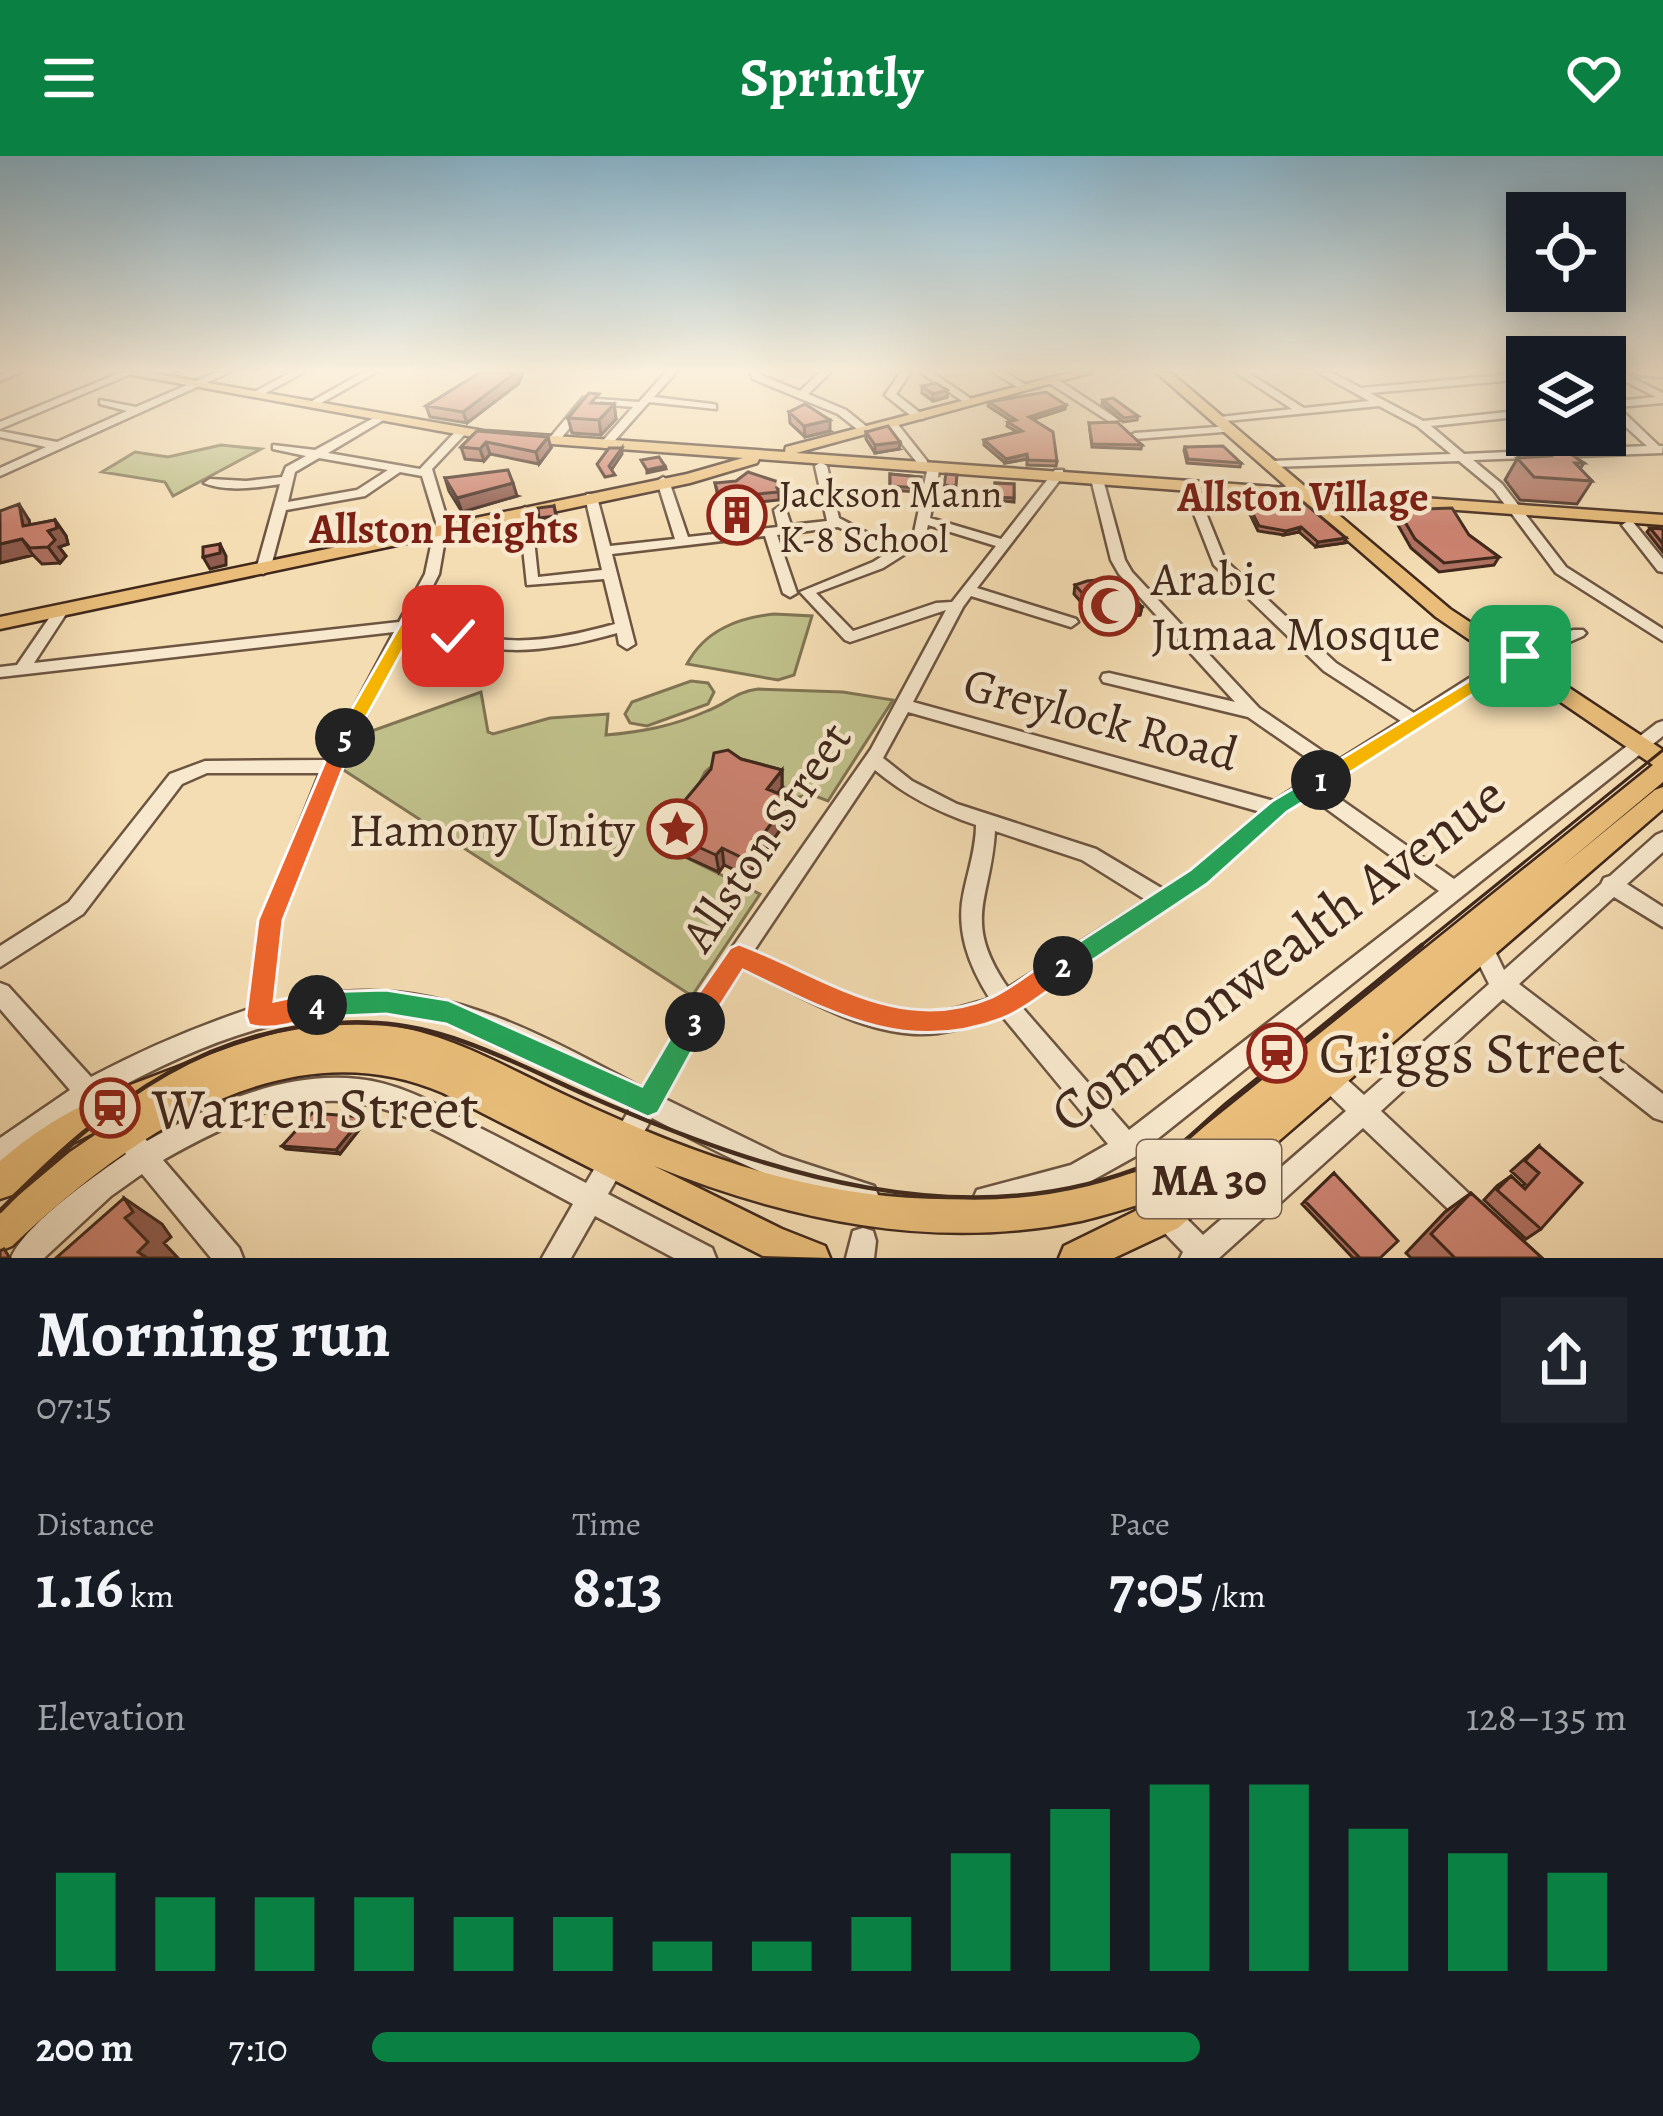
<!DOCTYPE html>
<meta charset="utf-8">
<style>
:root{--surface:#171b24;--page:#20242c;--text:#f1f3f6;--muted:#9ea1a6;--accent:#0b8043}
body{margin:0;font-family:Alegreya,serif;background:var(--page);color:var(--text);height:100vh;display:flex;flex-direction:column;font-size:45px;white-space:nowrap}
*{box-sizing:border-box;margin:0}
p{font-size:39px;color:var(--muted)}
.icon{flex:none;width:66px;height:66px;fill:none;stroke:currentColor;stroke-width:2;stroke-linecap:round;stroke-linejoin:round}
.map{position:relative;height:1102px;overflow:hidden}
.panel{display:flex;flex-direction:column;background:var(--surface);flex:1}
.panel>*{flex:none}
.controls{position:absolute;left:1506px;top:36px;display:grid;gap:24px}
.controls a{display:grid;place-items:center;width:120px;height:120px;border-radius:0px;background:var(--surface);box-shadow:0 6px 30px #0003;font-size:60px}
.pin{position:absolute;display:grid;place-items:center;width:102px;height:102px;color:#fff;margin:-51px;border-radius:24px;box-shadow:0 6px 18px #0006}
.km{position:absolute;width:60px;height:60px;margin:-30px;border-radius:50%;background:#222;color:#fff;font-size:33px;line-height:60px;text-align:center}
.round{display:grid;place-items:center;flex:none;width:126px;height:126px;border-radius:0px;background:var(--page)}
.overview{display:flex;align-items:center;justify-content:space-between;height:204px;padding:0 36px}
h1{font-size:66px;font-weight:600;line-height:90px}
.metrics{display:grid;grid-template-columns:repeat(3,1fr);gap:18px;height:204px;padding:12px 36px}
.metrics div{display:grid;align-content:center}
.metrics b{font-size:60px;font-weight:600}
.metrics small{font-size:33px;font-weight:400}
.metrics p{font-size:33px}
.chart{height:336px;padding:24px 36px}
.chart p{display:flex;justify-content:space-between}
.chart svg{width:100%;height:216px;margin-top:12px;stroke:var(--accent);stroke-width:6}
ul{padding:0 36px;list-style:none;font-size:39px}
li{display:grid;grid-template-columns:192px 144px 1fr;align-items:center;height:90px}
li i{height:30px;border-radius:15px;background:var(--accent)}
header{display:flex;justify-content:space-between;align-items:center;height:156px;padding:0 36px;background:var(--accent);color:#fff;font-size:54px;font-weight:600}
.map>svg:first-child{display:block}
.green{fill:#c0c08a;stroke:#807453;stroke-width:3}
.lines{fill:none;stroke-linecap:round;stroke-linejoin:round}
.minor-casing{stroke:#6d5542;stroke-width:5}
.major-casing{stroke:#40281c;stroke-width:5}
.minor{fill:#f8e9ce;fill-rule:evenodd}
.major{fill:#eabe7a;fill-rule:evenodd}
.tram-far1{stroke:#40281c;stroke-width:3}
.tram{stroke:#40281c;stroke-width:4.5}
.wall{fill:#af7161;stroke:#40281c;stroke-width:3}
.shaded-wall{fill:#8f5c4f;stroke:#40281c;stroke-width:3}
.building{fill:#cc8371;stroke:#40281c;stroke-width:3}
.split-1{fill:#f5b400;stroke:#fff;stroke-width:3}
.split-2{fill:#22a559;stroke:#fff;stroke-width:3}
.split-3{fill:#f0652b;stroke:#fff;stroke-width:3}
.split-4{fill:#22a559;stroke:#fff;stroke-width:3}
.split-5{fill:#f0652b;stroke:#fff;stroke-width:3}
.split-6{fill:#f5b400;stroke:#fff;stroke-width:3}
.labels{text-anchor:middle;stroke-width:9;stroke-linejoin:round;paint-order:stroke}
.far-poi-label{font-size:39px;fill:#40281c;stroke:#f8e9ce;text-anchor:start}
.far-neighbourhood-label{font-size:42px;font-weight:bold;fill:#7a1f14;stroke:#f8e9ce}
.shield{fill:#f8e9ce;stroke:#776251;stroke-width:3}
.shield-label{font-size:45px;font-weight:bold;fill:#40281c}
.poi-label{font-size:48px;fill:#40281c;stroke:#f8e9ce;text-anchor:start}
.street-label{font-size:48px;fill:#40281c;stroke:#f8e9ce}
.near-street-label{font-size:57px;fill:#40281c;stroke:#f8e9ce}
.near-poi-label{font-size:57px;fill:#40281c;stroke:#f8e9ce;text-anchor:start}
</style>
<header><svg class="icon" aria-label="menu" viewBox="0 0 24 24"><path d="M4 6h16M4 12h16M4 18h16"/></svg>Sprintly<svg class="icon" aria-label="heart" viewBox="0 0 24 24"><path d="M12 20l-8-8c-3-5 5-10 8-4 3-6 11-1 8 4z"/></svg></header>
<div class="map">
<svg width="1663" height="1102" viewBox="0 0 1663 1102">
<rect width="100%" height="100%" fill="#f5ddb3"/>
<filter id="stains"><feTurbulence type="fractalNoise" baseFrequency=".00167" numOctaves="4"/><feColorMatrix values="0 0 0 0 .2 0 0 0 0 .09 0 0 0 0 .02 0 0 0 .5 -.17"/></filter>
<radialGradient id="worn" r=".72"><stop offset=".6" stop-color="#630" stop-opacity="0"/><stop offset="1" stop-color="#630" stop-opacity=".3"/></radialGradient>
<!-- green -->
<path class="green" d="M221,289L261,293L173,340L165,326L102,316L135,296L168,301Z
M774,458L812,460L794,519L778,524L687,508C705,474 738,462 774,458Z
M691,525L708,527L714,536L708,548L647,570L630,567L625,558L632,546Z
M758,533L843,536L893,544L828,645L810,638L792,643L783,630L712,610L705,616L674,679L685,691L687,702L760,738L692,840L342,613L355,581L481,536L488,576L493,578L550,562L608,558L606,579C642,576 673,570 707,555C728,547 735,536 758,533Z"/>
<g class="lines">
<!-- minor casing -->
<g class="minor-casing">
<path id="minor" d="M7,216H22L0,225V219Z
M122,216L133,217L0,273V266Z
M217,216H230L0,320V312L46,291L0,281V275L57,286L127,255L100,248V244L136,251Z
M291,216H304L258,241L249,239Z
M364,216H376L314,251L305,249Z
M666,216H676L654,241L712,248L716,249V253L649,246L609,291L605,292L599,289L633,251L590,247L558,286L548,284L583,242L639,246Z
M750,216H760L761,219L800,235L820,216H831L808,238L846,254L872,275L862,277L838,258L753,223Z
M901,216H911L896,238L923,259V263H915L885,239Z
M920,216H932L977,247L968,249Z
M993,216H1005L1031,232L1022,234Z
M1235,216H1247L1304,252L1369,245L1317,216H1330L1361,232L1527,217V223L1370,237L1423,265L1527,254V260L1431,270L1464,298L1647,290L1605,252V246L1656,241L1607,216H1620L1663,237V247L1618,251L1659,290H1663L1662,297L1473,304L1502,328L1566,411L1663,473V485L1556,417L1494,334L1459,305L1268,311L1266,309L1272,305L1451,298L1417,270L1379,250L1216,266L1215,264L1220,261L1292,253Z
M1634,216H1663V221L1639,219Z
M1053,222L1057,223L1119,264L1110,266L1049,227L1048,225Z
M381,258L386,261L385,263L328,297L420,313L457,274L467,276L432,313L448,366L439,418L420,455C486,496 543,488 615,468L604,423L527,429L519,355L525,351L531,355L538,421L602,414L585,341L587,338H595L597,341L610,390L675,383L657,325L663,321L669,325L688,381L778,371L774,354L780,350L786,354L791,369L827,365L815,310L821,306L827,310L839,362L875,381L868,385L838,371L777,379L797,437L790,441L783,437L765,380L612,398L635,488L627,493L619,488L617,477C547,497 478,506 415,465L414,470L410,474L344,602L281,764L272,848C302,841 333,835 364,835C465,833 556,887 643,932L697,842L871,593L946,454L850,486L845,484L800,436L873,406L913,381L927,315L933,311L939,315L930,362L1001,383L1055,314H1063V320L977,432L1076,463L1078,466L1071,471L971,440L963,451L913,546L1274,645L1323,613L1248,561L1103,526L1101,522L1103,518L1109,517L1235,546L1119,418L1111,404L1092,327L1098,323L1104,327L1125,404L1132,416L1259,552L1337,605L1401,565L1324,515L1214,409L1185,335L1187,332L1191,331L1197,335L1225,404L1336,507L1414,557L1496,505L1573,474H1583L1586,477L1583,480L1508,513L1323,631L1454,723L1657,567L1663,565V580L1136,1000L1075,1034L986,1056L977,1052L973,1043L977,1034L1071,1009L1108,988L1002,860C982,867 959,874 938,877C873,886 799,839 743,812L713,856L663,942L782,1000L874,1030L878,1039L874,1048L865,1052C789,1034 721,998 652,962L608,1038L712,1092L716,1102H674L595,1060L571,1102H542L573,1048C538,1029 502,1010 467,991C433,973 402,956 365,948C297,933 221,971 163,1004L239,1092L243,1102H211L142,1018L111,1040L44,1102H11C25,1068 95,1020 126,998L110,974L113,965L122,962L131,965L147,985C211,949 283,915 358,923C402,927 441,951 478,971C514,989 550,1008 586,1027L631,951C580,924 529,893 474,874C345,829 217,877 104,940L102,951L93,954L86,951L0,1011V982L70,934L0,853V827L8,830L91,921C142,894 193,872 249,853L261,764L320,617H207L182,628L83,758L0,811V790L69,746L170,618L205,605L326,604L394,476L0,521V511L17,509L56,452L61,451L68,455L34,507L399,466L425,418L436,366L422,320L400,316L365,340L286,354L270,414L263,418L256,414L280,328C255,332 227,336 204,327L210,323L246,325L282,321L286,311L306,300L273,293V289L315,294ZM319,302L388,314L357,334L288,346L295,316ZM928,369L996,390L952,446L936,447L853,475L816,437L883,412L924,386ZM908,556L1261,656L1191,715L1163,733L1096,693L957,648L912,625L883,602ZM875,614C906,640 938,656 976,669C976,691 969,712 964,735C955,774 969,810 990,843C972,847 953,855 934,856C870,862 809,823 753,796ZM1309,640L1439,735L1129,974L1020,849L1205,727L1291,651ZM995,675L1082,704L1146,744L1008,832C961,764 991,744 995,675Z
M888,266H896L927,305V309H919L888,270Z
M1231,270L1235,271V275L1135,283L1129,280L1135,277Z
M1628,365L1633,366L1663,403V416L1658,415L1622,369Z
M1663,676V696L1627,728L1663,751V771L1614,741L1519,828L1663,938V965L1654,962L1503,843L1381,955L1483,1051L1487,1060L1483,1069L1474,1073L1465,1069L1363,972L1219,1102H1180L1183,1096L1157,1069L1153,1060L1157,1051L1166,1047L1175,1051L1203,1079L1346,955L1315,925L1311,917L1315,909L1323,905L1331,909L1364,939L1489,828L1472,794L1475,787L1483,785L1491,787L1504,814L1601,728L1604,722L1610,720L1656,679Z
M863,1072L873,1075L876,1085L874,1102H846L853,1075Z"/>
</g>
<!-- major casing -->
<g class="major-casing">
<path id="major" d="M117,216H145L484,275L785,296L786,291L1072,216H1093L796,297L1288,332L1156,216H1170L1309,334L1663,359V369L1321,344L1450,453L1663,594V626L1560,712L1655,634L1663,631V653L1178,1072L1114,1102H1059L1064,1090L1162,1042C1135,1049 1108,1059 1081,1065C934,1095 791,1065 654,1010L782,1073L825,1090L830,1102L763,1100L443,937C284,868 124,984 12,1090L0,1095V1055L70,996L114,966L73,987L12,1039L0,1043V1005C61,953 102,940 175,912C239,887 308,861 378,868C446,875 505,911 565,939C633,971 704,1001 777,1020C913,1055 1021,1049 1154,1011L1653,609L1436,461L1300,343L759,303L757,307L690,327L0,473V461L687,318L743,302L484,283Z"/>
</g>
<!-- minor -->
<use href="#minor" class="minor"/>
<!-- major -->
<use href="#major" class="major"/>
<!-- tram-far1 -->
<path class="tram-far1" d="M1418,792L1663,594"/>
<!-- tram -->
<path class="tram" d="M0,1055C106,946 216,859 377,867C453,871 522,911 591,941C763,1016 969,1086 1153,1006C1180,994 1207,963 1231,944C1295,893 1358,841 1422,789"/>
</g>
<!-- wall -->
<path class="wall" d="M481,216H523L518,228L467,267L430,261L426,250Z
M922,230L947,234V241L933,245L922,237Z
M1103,244L1138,260L1137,264L1123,266L1102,248Z
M989,246L1065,253L1033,263L1057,305L1056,310L1027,309V303L1005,307L984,289V284L1017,276L1007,270L1008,266L1011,265L988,250Z
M601,247L614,248L616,263L601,279L572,277L568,262Z
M789,256L830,275L805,281L790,267Z
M1089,267L1142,289L1141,293L1092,291Z
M477,275L551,292L539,308L490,298L484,305L465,303L461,291Z
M866,276L899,293L875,297L866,283Z
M1528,284L1584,307L1580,313L1592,325L1577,348L1520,344L1505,324Z
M1185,291L1241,307L1240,311L1187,307L1184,294Z
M890,318L921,321L918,336L890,334Z
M445,322L517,340L462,356L449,335Z
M715,327L792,338L779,339V344L749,347L755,369L725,372Z
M995,327L1014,328V346L994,344Z
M1244,340L1344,387L1316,391L1299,376L1284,379L1258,375L1243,344Z
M1398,354L1469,379L1499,401L1494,409L1439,416L1411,392L1394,362Z
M0,355L29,364L30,369L55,364L66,380L68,388L59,391L66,400L60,407L42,408L33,399L0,407Z
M1650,372L1663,373V396L1647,376Z
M1075,429L1142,451L1140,459L1099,467L1074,438Z
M741,603L782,614V631L778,637L791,659L747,720L724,709L719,716L686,701L683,684L685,682L674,678L671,661Z
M366,965L340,998L286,993L282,990Z
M1539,990L1541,1073L1526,1083L1484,1044L1497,1030L1511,1020L1522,1030L1525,1028L1511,1015Z
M1334,1017L1380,1102H1353L1302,1048Z
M1471,1037L1542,1102H1411L1406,1097L1445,1056Z"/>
<!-- shaded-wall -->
<path class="shaded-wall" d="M516,216H523L518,228L467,267L463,256Z
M947,234V241L933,245V238Z
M614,248L616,263L601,279L599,264Z
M1066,249L1065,253L1028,265L1029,261Z
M830,264V275L805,281L804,270Z
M548,281L551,292L539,308L536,296Z
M486,286L490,298L484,305L480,293Z
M900,286L899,293L875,297V289Z
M622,292V298L610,316L609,310Z
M1027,298V303L1005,307L1006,303Z
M665,310L666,313L647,317V314Z
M513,327L517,340L462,356L457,342Z
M791,330L792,338L779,339L777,332Z
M19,348L29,364L34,386L23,370Z
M554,350L559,372L542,374L539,362Z
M754,361L755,369L725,372V364Z
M55,364L66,380L68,388L59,391L66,400L60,407L48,391V375Z
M1301,371L1299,376L1284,379L1286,375Z
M1346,382L1344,387L1316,391L1318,386Z
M22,383L33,399L0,407V388Z
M220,388L226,400V409L210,413L203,401Z
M1142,451L1140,459L1099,467L1101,458Z
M782,614V631L769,650L767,633Z
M790,642L791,659L747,720L745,703Z
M722,692L724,709L719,716L716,699Z
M363,961L366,965L340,998L336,994Z
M124,1042L162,1068L171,1081L164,1087L178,1102H147L138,1096L125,1062Z"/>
<!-- building -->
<path class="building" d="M481,216H516L463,256L426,250Z
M936,227L947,234L933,238L922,230Z
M1046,236L1066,249L1029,261L1053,276L1057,305L1028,304L1027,298L1006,303L984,284L1022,275L1008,266L1016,264L989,246Z
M589,237L599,238L591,247L614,248L599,264L568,262Z
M1113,242L1138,260L1124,262L1103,244Z
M805,248L830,264L804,270L789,256Z
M1117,266L1142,289L1092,288L1089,267Z
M888,270L900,286L875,289L866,276Z
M477,275L548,281L536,296L486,286L480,293L461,291Z
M1528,284H1550L1584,307H1575L1592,325L1534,321L1517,302L1550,300Z
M1223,290L1241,307L1188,303L1185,291Z
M609,292H622L609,310L615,319L605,321L597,308Z
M659,301L665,310L647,314L641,304Z
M508,314L513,327L457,342L445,322Z
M748,316L791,330L777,332L779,336L747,339L754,361L725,364L715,327L736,325Z
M890,318L921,321L918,332L890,330Z
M946,318L957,319L956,330L944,329Z
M995,327L1014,328V342L994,341Z
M1244,340L1303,346L1346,382L1318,386L1301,371L1286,375L1259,370Z
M19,348L23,370L55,364L57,372L48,375L55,384L48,391L30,392L22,383L0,388V355Z
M554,350L556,360L539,362L538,352Z
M1452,352L1469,379L1499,401L1444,407L1415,383L1398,354Z
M1650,372L1663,373V388Z
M220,388V397L203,401V391Z
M1117,422L1142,451L1101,458L1075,429L1087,425Z
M728,594L741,603L782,614L767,633L790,642L745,703L722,692L716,699L683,684L694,671L671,661L711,613L714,597Z
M312,957L363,961L336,994L282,990Z
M1539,990L1582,1027L1541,1073L1497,1034L1511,1020L1525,1033L1539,1017L1525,1005Z
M1334,1017L1398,1085L1380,1102H1360L1305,1045Z
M1471,1037L1542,1102H1455L1431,1078Z
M124,1042L133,1056L125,1062L148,1086L138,1096L147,1102H56Z
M4,1093L10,1102H0V1095Z"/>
<!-- sky -->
<linearGradient id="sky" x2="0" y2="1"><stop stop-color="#89b7d0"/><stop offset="0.58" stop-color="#faf0dd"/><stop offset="1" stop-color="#faf0dd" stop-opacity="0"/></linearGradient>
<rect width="1663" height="370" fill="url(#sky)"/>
<!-- split-1 -->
<path class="split-1" d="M1520,494L1527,496V504L1329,630H1314V619Z"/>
<!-- split-2 -->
<path class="split-2" d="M1321,616L1329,619V630L1287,656L1207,728L1072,818H1054L1050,810L1054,802L1190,714L1272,645Z"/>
<!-- split-3 -->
<path class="split-3" d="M739,788C822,819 899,881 992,841C1017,830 1037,808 1063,798L1076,810L1072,818C1050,832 1026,853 1001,863C905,900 828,855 743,814L704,875L695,878L685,875L681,866L685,857L730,792Z"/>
<!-- split-4 -->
<path class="split-4" d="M386,834L448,844L642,930L685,857L695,853L704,857L708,866L658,957L648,961L446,868L386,858L317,861L308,857L304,849L308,840L317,836Z"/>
<!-- split-5 -->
<path class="split-5" d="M345,575L355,582L283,764L274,845L317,836L326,840L330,849L326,857C305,865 271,876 249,869L246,860L258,764L335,582Z"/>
<!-- split-6 -->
<path class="split-6" d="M408,455H420L462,480L446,484L417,468L352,587H338L335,582Z"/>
<!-- icons -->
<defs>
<g id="building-ring" transform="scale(3)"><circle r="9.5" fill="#f8e9ce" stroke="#8f2418" stroke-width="1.5"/><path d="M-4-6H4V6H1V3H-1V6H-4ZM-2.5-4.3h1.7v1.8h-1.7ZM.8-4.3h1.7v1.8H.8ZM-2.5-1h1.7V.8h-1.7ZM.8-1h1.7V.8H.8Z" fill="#8f2418"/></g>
<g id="mosque-ring" transform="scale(3)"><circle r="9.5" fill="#f8e9ce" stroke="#8f2418" stroke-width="1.5"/><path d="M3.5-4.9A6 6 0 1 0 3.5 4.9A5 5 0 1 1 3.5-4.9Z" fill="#8f2418"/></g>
<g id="sight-ring" transform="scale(3)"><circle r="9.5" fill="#f8e9ce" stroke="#8f2418" stroke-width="1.5"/><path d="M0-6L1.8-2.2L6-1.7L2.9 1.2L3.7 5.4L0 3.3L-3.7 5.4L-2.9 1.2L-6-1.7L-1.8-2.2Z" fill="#8f2418"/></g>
<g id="station-ring" transform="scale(3)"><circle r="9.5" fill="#f8e9ce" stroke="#8f2418" stroke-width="1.5"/><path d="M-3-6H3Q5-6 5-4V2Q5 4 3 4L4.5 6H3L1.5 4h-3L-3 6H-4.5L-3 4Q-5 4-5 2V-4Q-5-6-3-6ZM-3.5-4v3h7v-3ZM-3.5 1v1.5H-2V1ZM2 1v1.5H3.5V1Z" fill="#8f2418"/></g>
</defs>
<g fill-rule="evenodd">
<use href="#building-ring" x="737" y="359"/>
<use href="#mosque-ring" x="1109" y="450"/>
<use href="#sight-ring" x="677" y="673"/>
<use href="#station-ring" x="1277" y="897"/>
<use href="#station-ring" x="110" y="952"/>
</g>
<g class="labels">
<!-- far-poi labels -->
<g class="far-poi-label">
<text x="779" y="351">Jackson Mann<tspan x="779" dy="45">K-8 School</tspan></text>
</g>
<!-- far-neighbourhood labels -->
<g class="far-neighbourhood-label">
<text x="1303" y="355">Allston Village</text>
<text x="444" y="387">Allston Heights</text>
</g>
<!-- shield labels -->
<rect class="shield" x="1137" y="984" width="144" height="78" rx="9"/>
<g class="shield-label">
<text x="1209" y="1039">MA 30</text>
</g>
<!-- poi labels -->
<g class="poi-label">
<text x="1151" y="439">Arabic<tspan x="1151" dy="55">Jumaa Mosque</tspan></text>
<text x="635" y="690" text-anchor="end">Hamony Unity</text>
</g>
<!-- street labels -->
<g class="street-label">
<text transform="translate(1101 562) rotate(15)" y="17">Greylock Road</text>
<text transform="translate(765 680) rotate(-56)" y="17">Allston Street</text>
</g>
<!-- near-street labels -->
<g class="near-street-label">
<text transform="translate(1277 797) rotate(-37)" y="20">Commonwealth Avenue</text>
</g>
<!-- near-poi labels -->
<g class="near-poi-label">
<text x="1319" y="917">Griggs Street</text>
<text x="152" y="972">Warren Street</text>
</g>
</g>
<rect width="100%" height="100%" filter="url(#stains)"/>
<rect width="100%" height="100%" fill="url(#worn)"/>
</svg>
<div class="controls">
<a><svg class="icon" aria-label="locate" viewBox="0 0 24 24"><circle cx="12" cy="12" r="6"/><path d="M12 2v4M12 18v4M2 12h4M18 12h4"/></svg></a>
<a><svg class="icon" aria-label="layers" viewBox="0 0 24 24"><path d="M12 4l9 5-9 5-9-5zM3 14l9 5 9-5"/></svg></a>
</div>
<div class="pin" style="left:1520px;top:500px;background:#1e9e55"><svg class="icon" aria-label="arrive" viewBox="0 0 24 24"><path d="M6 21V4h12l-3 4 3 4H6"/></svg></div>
<div class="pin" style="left:453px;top:480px;background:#d93025"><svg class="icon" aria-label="check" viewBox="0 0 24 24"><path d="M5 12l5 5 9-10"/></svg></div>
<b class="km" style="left:1321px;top:624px">1</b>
<b class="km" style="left:1063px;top:810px">2</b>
<b class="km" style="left:695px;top:866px">3</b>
<b class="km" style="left:317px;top:849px">4</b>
<b class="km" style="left:345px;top:582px">5</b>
</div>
<section class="panel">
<div class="overview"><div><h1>Morning run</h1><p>07:15</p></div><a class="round"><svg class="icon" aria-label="share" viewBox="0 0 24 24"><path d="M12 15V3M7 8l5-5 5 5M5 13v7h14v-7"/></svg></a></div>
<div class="metrics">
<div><p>Distance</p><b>1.16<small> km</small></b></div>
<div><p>Time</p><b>8:13</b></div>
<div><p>Pace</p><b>7:05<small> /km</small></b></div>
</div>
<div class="chart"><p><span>Elevation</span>128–135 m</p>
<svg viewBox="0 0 160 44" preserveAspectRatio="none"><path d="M5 44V24M15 44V29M25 44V29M35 44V29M45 44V33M55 44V33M65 44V38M75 44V38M85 44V33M95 44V20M105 44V11M115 44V6M125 44V6M135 44V15M145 44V20M155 44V24"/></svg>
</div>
<ul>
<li><b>200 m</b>7:10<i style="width:66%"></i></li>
</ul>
</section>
